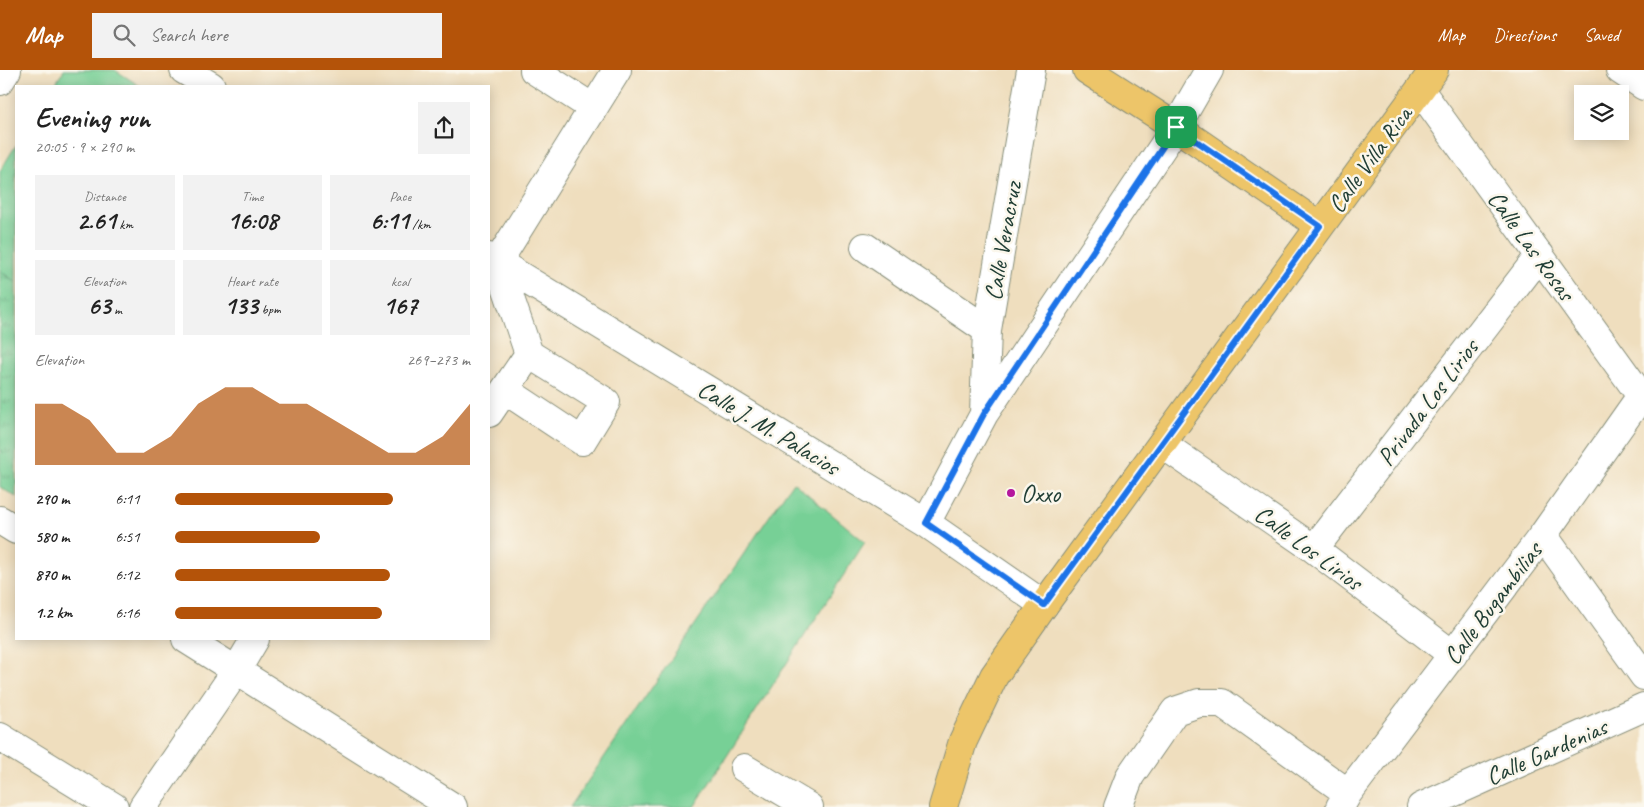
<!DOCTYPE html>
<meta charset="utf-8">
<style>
:root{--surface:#fff;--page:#f2f2f2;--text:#222;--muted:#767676;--accent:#b45309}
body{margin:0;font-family:Caveat,sans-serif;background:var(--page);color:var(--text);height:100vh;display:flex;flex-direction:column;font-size:19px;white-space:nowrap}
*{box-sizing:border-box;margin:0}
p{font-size:16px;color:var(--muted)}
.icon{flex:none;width:28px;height:28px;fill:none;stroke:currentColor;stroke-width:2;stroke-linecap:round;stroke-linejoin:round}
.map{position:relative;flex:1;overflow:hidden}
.sheet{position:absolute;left:15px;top:15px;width:475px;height:555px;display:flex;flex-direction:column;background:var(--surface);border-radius:0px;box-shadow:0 2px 12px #0003}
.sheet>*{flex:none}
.tools{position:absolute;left:1574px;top:15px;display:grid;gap:10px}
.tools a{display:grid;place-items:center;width:55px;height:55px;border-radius:0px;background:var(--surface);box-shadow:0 2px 12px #0003;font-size:25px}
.pin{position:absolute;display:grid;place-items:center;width:42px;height:42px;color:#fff;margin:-21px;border-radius:10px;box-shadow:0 2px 8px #0006}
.round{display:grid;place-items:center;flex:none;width:52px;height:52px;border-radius:0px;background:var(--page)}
.overview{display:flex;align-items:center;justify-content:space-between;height:85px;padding:0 20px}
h1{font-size:28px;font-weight:700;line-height:38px}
.metrics{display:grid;grid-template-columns:repeat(3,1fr);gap:8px;height:85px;padding:5px 20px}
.metrics div{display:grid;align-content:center;border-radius:0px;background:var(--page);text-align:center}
.metrics b{font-size:25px;font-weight:700}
.metrics small{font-size:14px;font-weight:400}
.metrics p{font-size:14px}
.chart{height:140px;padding:10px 20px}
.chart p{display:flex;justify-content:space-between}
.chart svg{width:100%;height:90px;margin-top:5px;fill:var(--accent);opacity:.7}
ul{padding:0 20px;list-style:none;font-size:16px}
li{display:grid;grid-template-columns:80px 60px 1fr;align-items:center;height:38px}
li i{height:12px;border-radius:6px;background:var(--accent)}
header{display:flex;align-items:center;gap:30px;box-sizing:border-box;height:70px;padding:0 25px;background:var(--accent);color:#fff}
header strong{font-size:24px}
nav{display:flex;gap:28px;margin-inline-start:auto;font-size:18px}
.search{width:350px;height:45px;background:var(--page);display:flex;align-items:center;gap:12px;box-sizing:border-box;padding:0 18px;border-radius:0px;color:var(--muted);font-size:19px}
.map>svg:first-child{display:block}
.grass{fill:url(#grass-tufts);stroke:#4b8665}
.pitch{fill:#77d096;stroke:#4b8665}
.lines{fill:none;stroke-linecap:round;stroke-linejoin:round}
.minor-casing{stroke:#878e79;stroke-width:30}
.major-casing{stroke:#878e79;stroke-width:30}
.minor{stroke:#fff;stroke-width:28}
.major{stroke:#edc569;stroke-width:28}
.route-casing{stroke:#fff;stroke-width:10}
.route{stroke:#1a73e8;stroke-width:6}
.poi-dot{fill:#b5179e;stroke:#fbf7ec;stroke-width:2}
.labels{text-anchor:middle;stroke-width:5;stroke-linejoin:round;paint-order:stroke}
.street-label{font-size:25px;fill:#1f3d34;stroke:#fbf7ec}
.poi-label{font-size:25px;fill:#1f3d34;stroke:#fbf7ec;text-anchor:start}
</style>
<header>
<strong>Map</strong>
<div class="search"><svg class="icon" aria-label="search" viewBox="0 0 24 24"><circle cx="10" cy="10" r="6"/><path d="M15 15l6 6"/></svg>Search here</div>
<nav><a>Map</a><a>Directions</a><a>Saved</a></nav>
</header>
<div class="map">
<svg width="1644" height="737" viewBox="0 0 1644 737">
<defs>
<pattern id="grass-tufts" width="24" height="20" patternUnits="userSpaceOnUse" patternTransform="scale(1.25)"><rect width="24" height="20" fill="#77d096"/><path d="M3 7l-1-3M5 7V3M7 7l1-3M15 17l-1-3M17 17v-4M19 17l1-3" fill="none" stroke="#61aa7b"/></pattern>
</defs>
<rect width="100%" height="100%" fill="#fbf7ec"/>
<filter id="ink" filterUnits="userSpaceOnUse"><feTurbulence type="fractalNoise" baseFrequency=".02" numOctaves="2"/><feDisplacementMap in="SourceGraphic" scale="10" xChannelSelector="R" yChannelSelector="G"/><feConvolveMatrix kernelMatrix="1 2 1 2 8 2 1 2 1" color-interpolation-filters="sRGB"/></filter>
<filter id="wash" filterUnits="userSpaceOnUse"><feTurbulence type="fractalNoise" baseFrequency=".0096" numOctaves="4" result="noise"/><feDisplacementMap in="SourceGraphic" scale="20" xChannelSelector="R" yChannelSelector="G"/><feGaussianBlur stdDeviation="1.12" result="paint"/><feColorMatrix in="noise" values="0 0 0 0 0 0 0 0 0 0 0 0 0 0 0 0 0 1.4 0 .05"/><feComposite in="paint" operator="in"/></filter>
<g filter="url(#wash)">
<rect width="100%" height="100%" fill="#efdebe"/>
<!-- grass -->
<path class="grass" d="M0,201L16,212V427L0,417Z"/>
<!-- pitch -->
<path class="pitch" d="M64,0H115L140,16H54Z
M16,75V212L0,201V101Z
M793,412L865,472L694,737H570Z"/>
</g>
<g filter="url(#ink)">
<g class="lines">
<!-- minor casing -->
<g class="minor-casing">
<path id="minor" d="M184,0L211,16
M534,0L593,38
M1620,0L1644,16
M0,11L7,0
M1420,20L1644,330
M865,177L987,260
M489,187L926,453L1044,535
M489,206L617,0
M505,320L582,371L606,332L529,284
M489,343L529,284L498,193
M984,344L987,260L1031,0
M1162,374L1314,479L1453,585
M0,450L16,460
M926,453L984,344L1176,57L1209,0
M1543,465L1644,606
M1314,479L1540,185
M186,569L453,737
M0,667L114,737
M744,698L809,737
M143,737L236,601L255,569
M1118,737L1130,706L1175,641L1199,633H1222L1348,723
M1340,737L1348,723L1543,465L1641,326
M1421,737L1644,637"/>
</g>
<!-- major casing -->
<g class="major-casing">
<path id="major" d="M1087,0L1176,57L1320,156
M943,737L963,671L994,606L1044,535L1434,0"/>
</g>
<!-- minor -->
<use href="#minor" class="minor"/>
<!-- major -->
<use href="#major" class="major"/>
</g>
</g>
<g class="lines" filter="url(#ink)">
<!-- route casing -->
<g class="route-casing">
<path id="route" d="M1176,57L1320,156L1044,535L926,453L984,344Z"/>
</g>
<!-- route -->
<use href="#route" class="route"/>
</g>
<!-- markers -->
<circle class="poi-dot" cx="1011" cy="423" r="5"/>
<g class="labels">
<!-- street labels -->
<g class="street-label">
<text transform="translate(1369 89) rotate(-54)" y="9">Calle Villa Rica</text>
<text transform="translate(1002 171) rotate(-80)" y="9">Calle Veracruz</text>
<text transform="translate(1532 175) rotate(54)" y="9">Calle Las Rosas</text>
<text transform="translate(1427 332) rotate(-53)" y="9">Privada Los Lirios</text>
<text transform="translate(769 357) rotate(31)" y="9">Calle J. M. Palacios</text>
<text transform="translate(1309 477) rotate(36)" y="9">Calle Los Lirios</text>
<text transform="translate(1492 533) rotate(-53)" y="9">Calle Bugambilias</text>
<text transform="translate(1546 681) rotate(-24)" y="9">Calle Gardenias</text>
</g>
<!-- poi labels -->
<g class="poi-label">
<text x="1021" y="432">Oxxo</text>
</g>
</g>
</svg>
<div class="tools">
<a><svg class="icon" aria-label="layers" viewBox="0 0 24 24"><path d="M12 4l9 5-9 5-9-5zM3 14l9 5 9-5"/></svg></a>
</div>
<div class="pin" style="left:1176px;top:57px;background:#1e9e55"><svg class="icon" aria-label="arrive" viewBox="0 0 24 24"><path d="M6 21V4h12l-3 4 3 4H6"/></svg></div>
<section class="sheet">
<div class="overview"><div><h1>Evening run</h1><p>20:05 · 9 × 290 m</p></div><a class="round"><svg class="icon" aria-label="share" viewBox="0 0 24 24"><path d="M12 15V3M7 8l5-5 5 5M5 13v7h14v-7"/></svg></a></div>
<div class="metrics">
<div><p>Distance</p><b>2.61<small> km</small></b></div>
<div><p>Time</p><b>16:08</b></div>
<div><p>Pace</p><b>6:11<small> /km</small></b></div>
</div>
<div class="metrics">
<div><p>Elevation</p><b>63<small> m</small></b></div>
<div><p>Heart rate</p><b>133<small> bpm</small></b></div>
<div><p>kcal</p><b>167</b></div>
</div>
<div class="chart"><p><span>Elevation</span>269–273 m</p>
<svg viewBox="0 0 160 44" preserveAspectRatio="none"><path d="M0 44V14L10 14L20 22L30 38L40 38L50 30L60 14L70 6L80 6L90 14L100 14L110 22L120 30L130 38L140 38L150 30L160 14V44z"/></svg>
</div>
<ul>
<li><b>290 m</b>6:11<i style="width:74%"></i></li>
<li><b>580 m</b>6:51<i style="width:49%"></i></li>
<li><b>870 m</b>6:12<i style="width:73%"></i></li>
<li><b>1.2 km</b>6:16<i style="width:70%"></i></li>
</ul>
</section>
</div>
